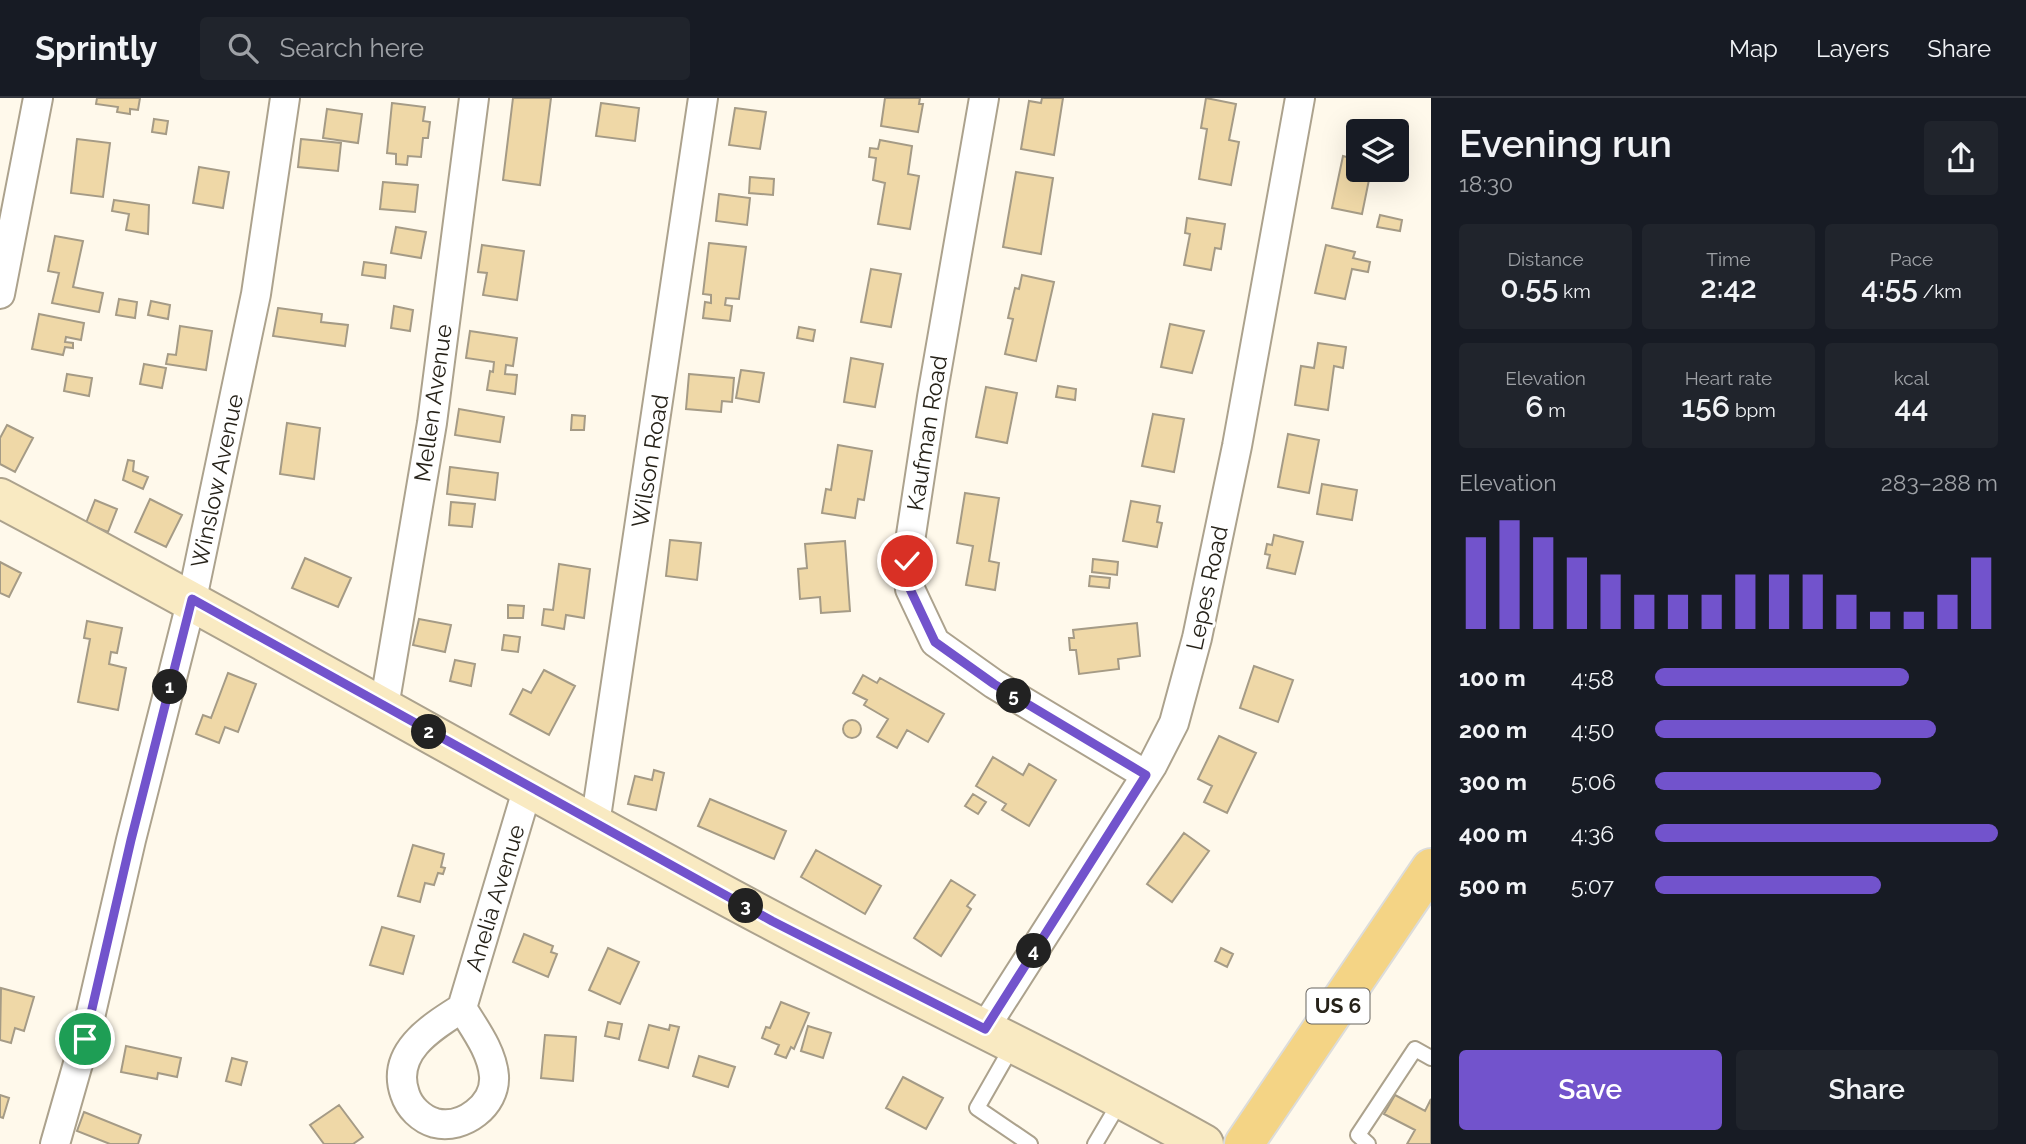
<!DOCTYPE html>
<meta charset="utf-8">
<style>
:root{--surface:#171b24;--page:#20242c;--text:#f1f3f6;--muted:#9ea1a6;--line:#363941;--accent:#7253cc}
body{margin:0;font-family:Raleway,sans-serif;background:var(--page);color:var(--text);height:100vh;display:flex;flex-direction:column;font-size:26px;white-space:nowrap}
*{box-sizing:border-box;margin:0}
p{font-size:23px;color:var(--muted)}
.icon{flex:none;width:38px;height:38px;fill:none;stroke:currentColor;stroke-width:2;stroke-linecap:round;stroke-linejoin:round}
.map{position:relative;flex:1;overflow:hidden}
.panel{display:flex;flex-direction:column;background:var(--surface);width:595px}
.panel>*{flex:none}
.tools{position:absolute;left:1346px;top:21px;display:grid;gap:14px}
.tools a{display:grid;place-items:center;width:63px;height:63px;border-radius:7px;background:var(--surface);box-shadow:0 7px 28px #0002;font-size:35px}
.pin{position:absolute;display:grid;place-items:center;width:60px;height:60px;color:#fff;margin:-30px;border:4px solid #fff;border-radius:50%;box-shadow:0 2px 7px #0007}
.km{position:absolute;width:35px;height:35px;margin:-18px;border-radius:50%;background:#222;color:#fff;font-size:19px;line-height:35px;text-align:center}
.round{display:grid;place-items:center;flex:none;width:74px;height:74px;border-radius:7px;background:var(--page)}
.overview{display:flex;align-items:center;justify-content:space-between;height:119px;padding:0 28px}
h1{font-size:38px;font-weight:600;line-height:52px}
.stats{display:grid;grid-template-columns:repeat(3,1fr);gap:10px;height:119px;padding:7px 28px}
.stats div{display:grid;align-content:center;border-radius:7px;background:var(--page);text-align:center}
.stats b{font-size:30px;font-weight:600}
.stats small{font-size:19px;font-weight:400}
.stats p{font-size:19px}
.chart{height:196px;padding:14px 28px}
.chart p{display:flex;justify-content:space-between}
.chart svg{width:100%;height:126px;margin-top:7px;stroke:var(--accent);stroke-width:6}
.action{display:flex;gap:14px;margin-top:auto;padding:14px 28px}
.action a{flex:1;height:80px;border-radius:7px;background:var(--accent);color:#fff;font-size:28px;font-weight:600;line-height:80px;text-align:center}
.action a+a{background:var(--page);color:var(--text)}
ul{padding:0 28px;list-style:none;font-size:23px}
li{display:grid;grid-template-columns:112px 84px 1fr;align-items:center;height:52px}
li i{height:18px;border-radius:9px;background:var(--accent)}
header{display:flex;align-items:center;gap:42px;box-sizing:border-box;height:98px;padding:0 35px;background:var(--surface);border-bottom:2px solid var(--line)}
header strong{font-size:33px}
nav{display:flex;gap:38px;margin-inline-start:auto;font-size:24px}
.search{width:490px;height:63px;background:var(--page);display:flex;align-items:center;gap:18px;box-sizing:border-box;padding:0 24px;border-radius:7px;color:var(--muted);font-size:26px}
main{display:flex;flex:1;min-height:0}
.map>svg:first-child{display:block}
.building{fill:#efd8a7;stroke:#a59b86;stroke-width:2}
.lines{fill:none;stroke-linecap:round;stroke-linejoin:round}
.lane-casing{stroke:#aca28d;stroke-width:18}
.street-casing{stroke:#aca28d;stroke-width:32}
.secondary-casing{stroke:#aca28d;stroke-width:42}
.primary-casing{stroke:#dcdcda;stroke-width:42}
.lane{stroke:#fff;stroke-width:14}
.street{stroke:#fff;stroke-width:28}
.secondary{stroke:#f9eac2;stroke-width:38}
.primary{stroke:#f4d485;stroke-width:38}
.route-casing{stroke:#fff;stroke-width:14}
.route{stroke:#7253cc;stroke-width:9}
.labels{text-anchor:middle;stroke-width:6;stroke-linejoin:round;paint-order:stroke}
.shield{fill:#fff;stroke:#67645e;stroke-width:2}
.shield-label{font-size:21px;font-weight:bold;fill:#262219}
.street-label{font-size:23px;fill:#262219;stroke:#fff}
</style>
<header>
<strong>Sprintly</strong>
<div class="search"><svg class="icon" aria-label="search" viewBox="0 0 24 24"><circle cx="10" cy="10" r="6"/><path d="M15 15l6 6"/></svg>Search here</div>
<nav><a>Map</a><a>Layers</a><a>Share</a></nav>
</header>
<main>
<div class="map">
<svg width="1431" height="1046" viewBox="0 0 1431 1046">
<rect width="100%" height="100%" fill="#fff9eb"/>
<!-- building -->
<path class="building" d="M97,0H140L138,12L130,11V16L117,14L118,9L96,6Z
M513,0H551L540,87L503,82Z
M885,0H920L919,6H923L918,34L881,28Z
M1042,0H1063L1054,57L1021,51L1029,3L1041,5Z
M1206,0L1236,6L1229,42L1239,44L1231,87L1199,81L1207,31L1201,30Z
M392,5L425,9L423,23L430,24L428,40H423L421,59L408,58L407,67L396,66V56L387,55Z
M601,5L639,10L635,43L596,38Z
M735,10L766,14L760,51L729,47Z
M327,11L362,16L358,45L323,40Z
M154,21L168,23L166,36L152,34Z
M77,41L110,45L103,99L71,95Z
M301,41L341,45L338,73L298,69Z
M880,42L912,48L908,76L919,78L910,131L878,126L885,85L873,82L876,60L869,59L870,50L878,51Z
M1343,58L1358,62V72H1371L1362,116L1332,110Z
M199,69L229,74L223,110L193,105Z
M1016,74L1053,80L1041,156L1003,149Z
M750,79L774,81L773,97L749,95Z
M383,84L418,87L415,114L380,111Z
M719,96L750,100L747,127L716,123Z
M114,102L149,107L148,136L126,132L129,116L112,113Z
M1380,117L1402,122L1400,133L1377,129Z
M1187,120L1225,126L1221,151L1215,150L1211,172L1184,167L1190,136L1185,135Z
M396,129L426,134L421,160L391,155Z
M55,138L83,143L73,189L103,195L99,214L52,205L59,175L48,173Z
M709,145L746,149L739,201L726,200L725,207L732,208L730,223L703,220L705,204L711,205V197L703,196Z
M482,147L524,153L517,202L483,197L487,175L478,174Z
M1326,147L1355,154L1353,160L1370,164L1368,174L1352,171L1345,201L1315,195Z
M364,164L386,167L385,180L362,177Z
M871,171L901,176L891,229L861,224Z
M1022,177L1054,184L1036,263L1005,256L1013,221L1008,220L1015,190L1019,191Z
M119,201L137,204L135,220L116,217Z
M151,203L170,207L168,221L148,217Z
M394,208L413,212L410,233L391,230Z
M278,210L322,216L321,224L348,227L345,248L273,238Z
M39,216L84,225L81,242L66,239L65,244L73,245V250L65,249L63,257L32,251Z
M1170,226L1204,233L1192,275L1161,269Z
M180,228L212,233L206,272L166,266L168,256L176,257Z
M799,229L815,232L813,243L797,240Z
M470,233L517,240L513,268L506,267L505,276L517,277L515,296L487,292L490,273L493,274L494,264L466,260Z
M1318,245L1346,249L1343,270L1334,268L1328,312L1295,307L1301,268L1314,270Z
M851,260L883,266L875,309L844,304Z
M144,266L166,270L162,290L140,286Z
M741,272L764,275L759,304L736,300Z
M67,276L92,280L89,298L64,293Z
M689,276L734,280L732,304L722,303L721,314L686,311Z
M1058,288L1076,291L1075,302L1056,299Z
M986,289L1017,295L1007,345L976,339Z
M459,311L504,319L500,344L455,337Z
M1153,316L1184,321L1174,374L1142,368Z
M572,317L585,318L584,332H571Z
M287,325L320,330L314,381L280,376Z
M7,327L33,340L15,374L0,366V340Z
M1288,336L1319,342L1309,395L1278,389Z
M838,347L872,353L864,402L858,401L855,420L822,415L826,391L831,392Z
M128,362L134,363L133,373L148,379L143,391L123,382Z
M450,369L498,375L495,402L447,396Z
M1322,386L1357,392L1352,422L1317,416Z
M965,395L999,400L989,463L999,465L995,492L966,487L973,448L957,445Z
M150,401L182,417L166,449L135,434Z
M95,402L117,411L108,434L86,425Z
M1131,403L1160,408L1157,424L1162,425L1157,449L1123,443Z
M451,404L475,406L472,429L449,427Z
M1274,437L1303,444L1295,476L1267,470L1270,457L1265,456L1267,446L1272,447Z
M670,442L701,445L697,482L666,478Z
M845,443L850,513L821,515L820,499L800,501L798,471L807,470L805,446Z
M305,460L351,480L338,509L292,490Z
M1093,461L1118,464L1117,477L1092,474Z
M0,464L21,475L9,499L0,495Z
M559,466L590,471L584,520L566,517L564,531L542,527L544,511L553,512Z
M1090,478L1110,480L1109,490L1089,488Z
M508,507L524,508L523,520H508Z
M419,521L451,527L445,554L413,547Z
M87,523L122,530L117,555L111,554L109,566L126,570L118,612L78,604L90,541L84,540Z
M1137,525L1140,558L1118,561L1119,571L1079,576L1076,552H1070L1069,540H1074L1073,532Z
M504,537L520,539L518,554L502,552Z
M455,562L475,566L471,588L450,583Z
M1254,568L1293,582L1278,624L1240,610Z
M544,572L575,588L549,637L510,616L523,591L531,595Z
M228,575L256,586L238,634L225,629L219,645L196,636L203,617L211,620Z
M863,577L877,585L880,580L944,616L928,644L907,632L897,650L877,639L888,621L864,607L867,602L853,595Z
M843 631a9 9 0 1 1 18 0a9 9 0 1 1-18 0Z
M1219,638L1256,655L1227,715L1204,704L1212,688L1198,681Z
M993,659L1023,677L1029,666L1056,682L1029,728L1002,712L1006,706L976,688Z
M654,672L664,675L656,712L628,706L635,678L652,682Z
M973,696L986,704L978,716L965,708Z
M710,701L786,733L774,761L698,728Z
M1184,735L1209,753L1172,804L1147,786Z
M413,747L444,756L441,769L445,770L443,776L438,775L434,787L425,785L420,804L398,798Z
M816,752L881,788L865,816L801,779Z
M951,782L975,797L967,808L971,811L941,858L914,840Z
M382,829L414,838L403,876L370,867Z
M524,836L553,848L551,854L557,856L548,879L513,864Z
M608,850L639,864L620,906L589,892Z
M1221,850L1233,856L1227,869L1215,863Z
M1,890L34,899L24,933L15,930L11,945L0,942Z
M781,904L809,915L794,951L791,949L786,960L775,956L779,947L762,940L766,929L770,930Z
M608,924L622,926L619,941L605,938Z
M649,927L669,932L670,927L679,929L668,970L639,962Z
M808,928L831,935L823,960L801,953Z
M545,937L576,939L573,983L541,980Z
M126,948L181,960L177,979L158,975L157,981L121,974Z
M699,958L735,969L728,989L693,978Z
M232,960L247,964L241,987L226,983Z
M903,979L943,1000L926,1031L886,1010Z
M0,997L9,1000L3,1020L0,1019Z
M1395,997L1425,1013L1431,1001V1046H1407L1415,1032L1384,1016Z
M339,1007L363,1039L353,1046H324L310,1027Z
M84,1014L141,1037L138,1046H110L77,1033Z"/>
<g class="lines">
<!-- lane casing -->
<g class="lane-casing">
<path id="lane" d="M1013,947L977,1010L1030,1046
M1095,1046L1121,1002
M1368,1046L1358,1037L1415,951L1431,960"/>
</g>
<!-- street casing -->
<g class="street-casing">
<path id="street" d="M984,0L932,299L907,463L910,491L935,544L994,586L1146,677
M0,196L38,0
M384,609L432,325L474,0
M595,726L703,0
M462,910C474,930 492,953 494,978C496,1007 463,1032 435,1025C421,1021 409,1009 405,996C390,954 432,929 462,910Z
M462,910L528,689
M984,931L1152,668L1174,625L1197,540L1237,348L1300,0
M55,1046L85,941L131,742L192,501L256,196L285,0"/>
</g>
<!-- secondary casing -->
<g class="secondary-casing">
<path id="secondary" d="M0,400C259,537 513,685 771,822C915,899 1063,967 1204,1046"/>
</g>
<!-- primary casing -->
<g class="primary-casing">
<path id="primary" d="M1244,1046L1431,770"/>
</g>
<!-- lane -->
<use href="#lane" class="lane"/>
<!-- street -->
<use href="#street" class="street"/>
<!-- secondary -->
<use href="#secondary" class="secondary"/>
<!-- primary -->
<use href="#primary" class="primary"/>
</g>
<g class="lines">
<!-- route casing -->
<g class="route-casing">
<path id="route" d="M85,941L131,742L192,501L772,823L985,931L1146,677L994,586L935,544L910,491L907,463"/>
</g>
<!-- route -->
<use href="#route" class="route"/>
</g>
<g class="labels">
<!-- shield labels -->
<rect class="shield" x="1306.5" y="890.5" width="63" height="35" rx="5"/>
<g class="shield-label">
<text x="1338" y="915">US 6</text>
</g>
<!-- street labels -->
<g class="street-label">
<text transform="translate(433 305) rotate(-82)" y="8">Mellen Avenue</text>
<text transform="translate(927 335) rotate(-81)" y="8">Kaufman Road</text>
<text transform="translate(650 363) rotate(-81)" y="8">Wilson Road</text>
<text transform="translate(217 383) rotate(-78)" y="8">Winslow Avenue</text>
<text transform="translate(1207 490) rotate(-78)" y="8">Lepes Road</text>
<text transform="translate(495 800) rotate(-73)" y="8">Anelia Avenue</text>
</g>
</g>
</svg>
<div class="tools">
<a><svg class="icon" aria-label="layers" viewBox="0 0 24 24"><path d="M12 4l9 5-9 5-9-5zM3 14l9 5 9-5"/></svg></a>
</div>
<div class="pin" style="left:85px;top:941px;background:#1e9e55"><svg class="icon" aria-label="arrive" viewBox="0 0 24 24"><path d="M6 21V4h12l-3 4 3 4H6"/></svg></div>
<div class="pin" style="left:907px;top:463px;background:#d93025"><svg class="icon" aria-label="check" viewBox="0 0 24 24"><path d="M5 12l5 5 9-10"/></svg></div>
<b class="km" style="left:170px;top:589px">1</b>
<b class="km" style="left:429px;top:634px">2</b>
<b class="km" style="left:746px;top:808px">3</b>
<b class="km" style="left:1034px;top:853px">4</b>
<b class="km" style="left:1014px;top:598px">5</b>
</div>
<section class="panel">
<div class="overview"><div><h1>Evening run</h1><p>18:30</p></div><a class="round"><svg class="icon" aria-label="share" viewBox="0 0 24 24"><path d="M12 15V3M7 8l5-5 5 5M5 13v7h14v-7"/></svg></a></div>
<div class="stats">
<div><p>Distance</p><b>0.55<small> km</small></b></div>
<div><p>Time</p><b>2:42</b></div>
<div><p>Pace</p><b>4:55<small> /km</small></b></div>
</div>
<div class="stats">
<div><p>Elevation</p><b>6<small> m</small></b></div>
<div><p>Heart rate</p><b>156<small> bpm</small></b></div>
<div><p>kcal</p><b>44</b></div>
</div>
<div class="chart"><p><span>Elevation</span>283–288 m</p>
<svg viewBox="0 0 160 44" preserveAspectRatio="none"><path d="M5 44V12M15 44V6M25 44V12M35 44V19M45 44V25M55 44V32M65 44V32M75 44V32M85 44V25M95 44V25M105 44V25M115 44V32M125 44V38M135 44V38M145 44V32M155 44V19"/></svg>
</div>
<ul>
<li><b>100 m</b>4:58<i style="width:74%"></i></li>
<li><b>200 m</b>4:50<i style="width:82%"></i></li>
<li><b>300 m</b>5:06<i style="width:66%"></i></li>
<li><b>400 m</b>4:36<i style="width:100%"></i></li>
<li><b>500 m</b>5:07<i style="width:66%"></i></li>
</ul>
<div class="action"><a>Save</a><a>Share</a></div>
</section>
</main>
